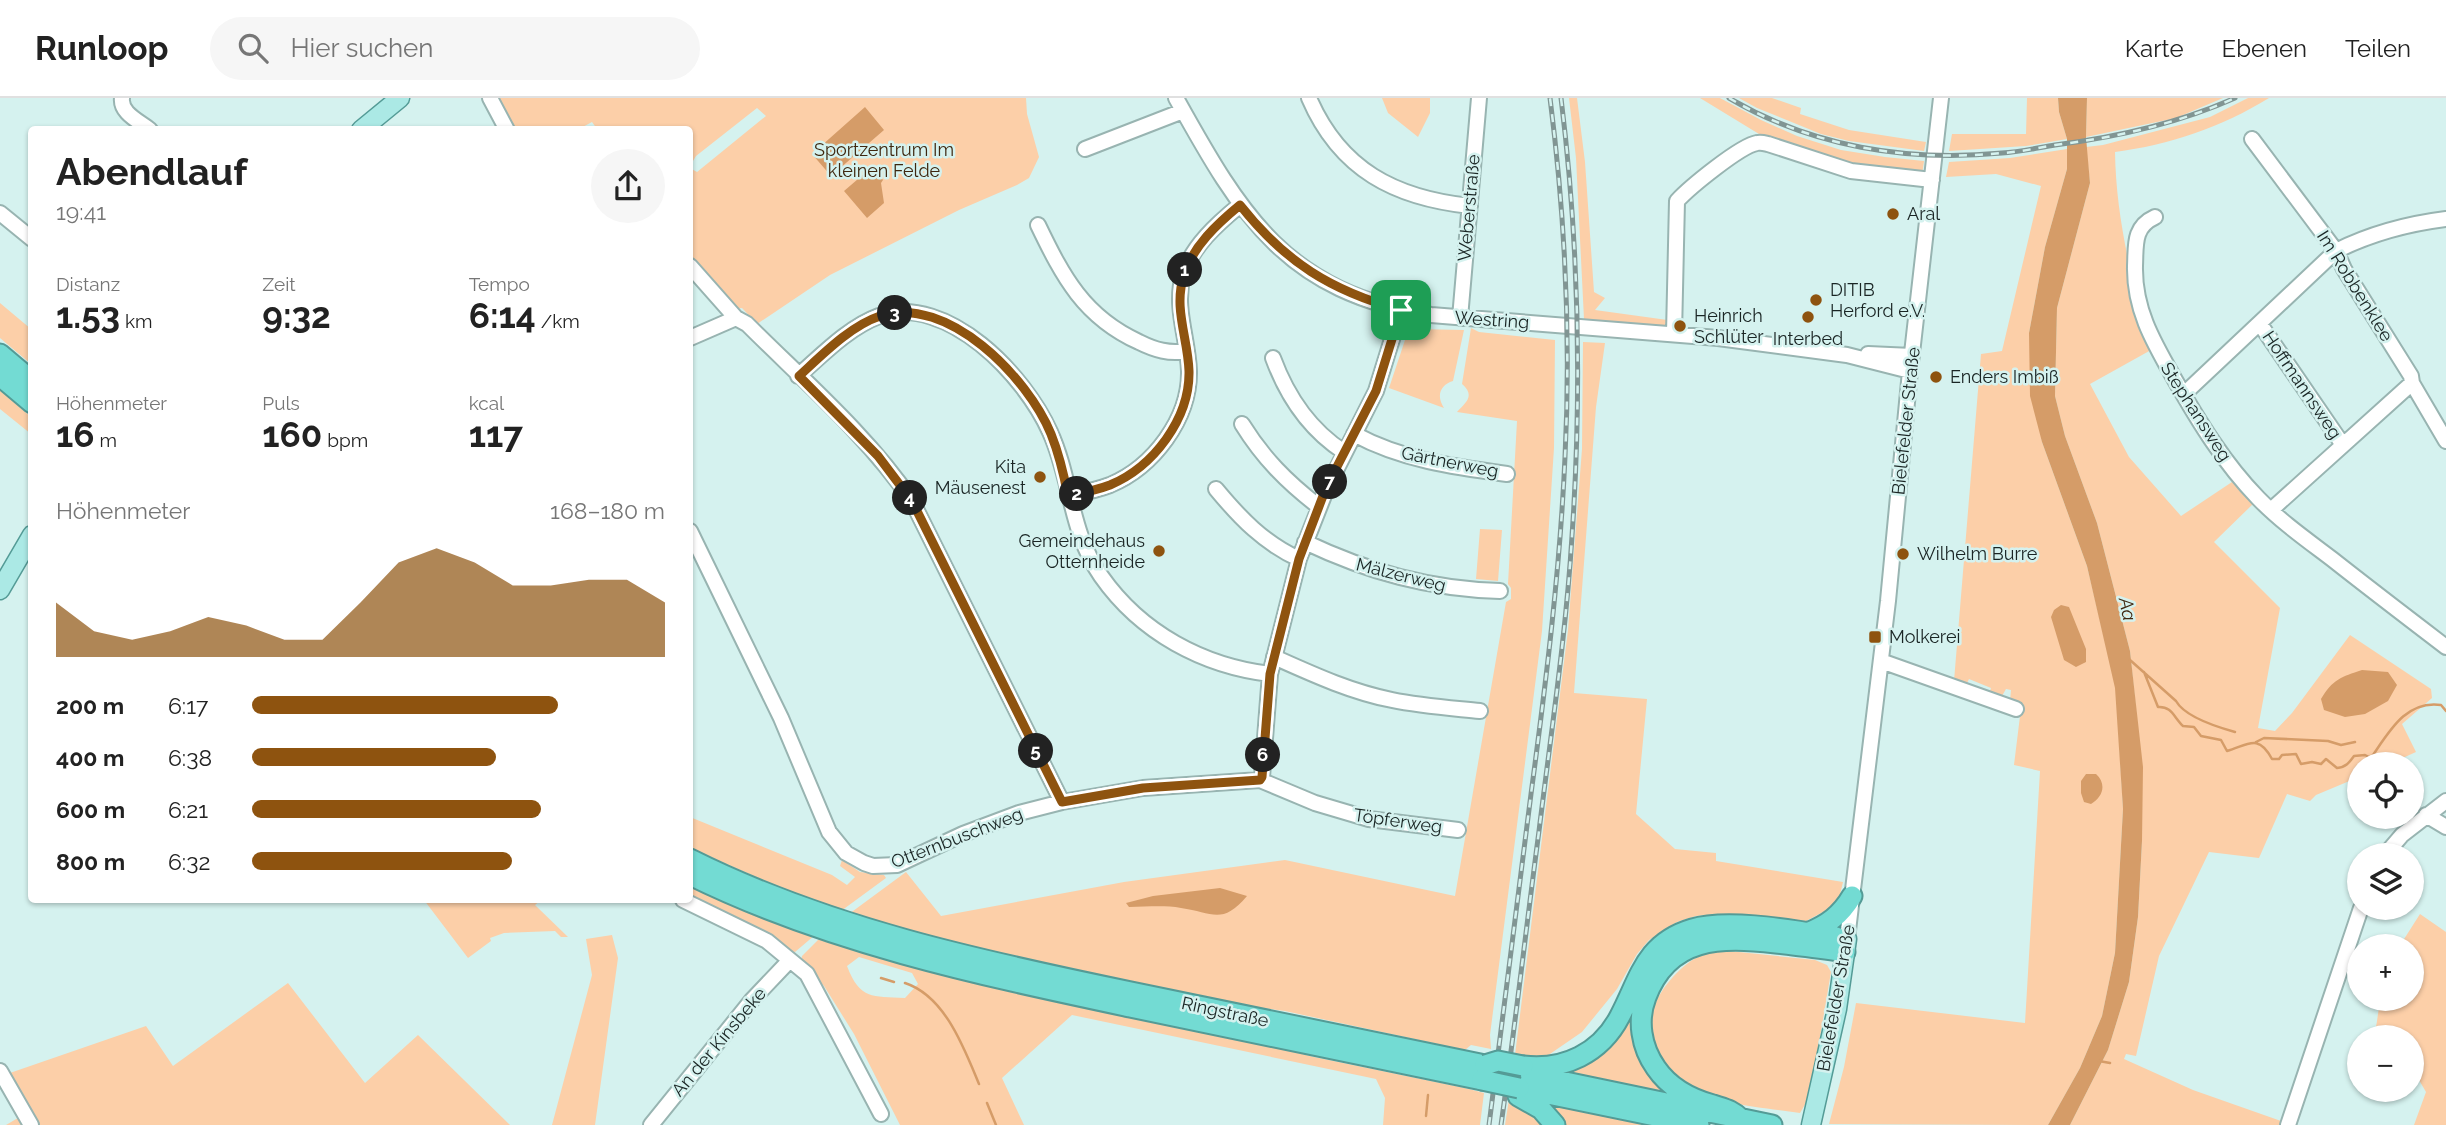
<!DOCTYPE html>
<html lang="de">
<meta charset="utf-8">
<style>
:root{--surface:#fff;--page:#f6f6f6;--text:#222;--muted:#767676;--line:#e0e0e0;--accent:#8e530f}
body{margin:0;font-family:Raleway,sans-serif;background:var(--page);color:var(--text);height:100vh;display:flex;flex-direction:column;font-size:26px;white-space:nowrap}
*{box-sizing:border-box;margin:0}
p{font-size:23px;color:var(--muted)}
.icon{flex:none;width:38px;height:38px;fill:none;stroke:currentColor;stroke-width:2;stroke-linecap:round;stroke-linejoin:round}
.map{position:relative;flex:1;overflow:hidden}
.drawer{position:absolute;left:28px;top:28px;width:665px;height:777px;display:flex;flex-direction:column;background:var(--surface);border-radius:7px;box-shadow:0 2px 5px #0004}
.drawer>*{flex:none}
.buttons{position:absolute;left:2347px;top:654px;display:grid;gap:14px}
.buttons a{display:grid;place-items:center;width:77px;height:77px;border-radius:50%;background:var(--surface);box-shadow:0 2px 5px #0004;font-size:35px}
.pin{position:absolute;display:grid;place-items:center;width:60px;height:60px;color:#fff;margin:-30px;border-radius:14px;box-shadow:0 4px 10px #0006}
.km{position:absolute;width:35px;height:35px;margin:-18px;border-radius:50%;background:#222;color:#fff;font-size:19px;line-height:35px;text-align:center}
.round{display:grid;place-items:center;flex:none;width:74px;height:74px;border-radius:37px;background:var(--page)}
.summary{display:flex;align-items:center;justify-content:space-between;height:119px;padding:0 28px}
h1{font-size:38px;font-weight:700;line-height:52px}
.stats{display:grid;grid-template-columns:repeat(3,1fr);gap:10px;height:119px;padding:7px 28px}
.stats div{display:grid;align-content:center}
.stats b{font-size:35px;font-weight:700}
.stats small{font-size:19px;font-weight:400}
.stats p{font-size:19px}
.chart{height:196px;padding:14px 28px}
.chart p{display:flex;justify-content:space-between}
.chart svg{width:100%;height:126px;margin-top:7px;fill:var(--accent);opacity:.7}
ul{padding:0 28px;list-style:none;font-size:23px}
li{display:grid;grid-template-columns:112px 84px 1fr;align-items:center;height:52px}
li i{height:18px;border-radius:9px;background:var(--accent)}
header{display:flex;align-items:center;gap:42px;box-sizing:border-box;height:98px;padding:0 35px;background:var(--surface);border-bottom:2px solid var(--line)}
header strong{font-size:33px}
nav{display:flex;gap:38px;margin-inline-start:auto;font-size:24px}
.search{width:490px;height:63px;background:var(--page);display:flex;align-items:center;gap:18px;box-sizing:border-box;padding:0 24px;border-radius:38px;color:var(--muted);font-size:26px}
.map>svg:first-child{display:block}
.green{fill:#fccfa8;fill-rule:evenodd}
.water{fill:#d59c68}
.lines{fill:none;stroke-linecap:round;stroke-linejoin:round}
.stream{stroke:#d59c68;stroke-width:2.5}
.minor-casing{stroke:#98b4b1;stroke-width:18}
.major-casing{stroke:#549b96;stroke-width:21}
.highway-casing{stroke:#549b96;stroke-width:23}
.minor{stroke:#fff;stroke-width:14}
.major{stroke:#abe9e5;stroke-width:18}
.highway{stroke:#73dbd3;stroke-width:19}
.rail-casing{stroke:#819593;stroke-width:5}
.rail{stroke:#d5f2ef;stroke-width:2.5;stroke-dasharray:8;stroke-linecap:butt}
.highway-bridge-casing{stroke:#549b96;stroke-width:23;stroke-linecap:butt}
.highway-bridge{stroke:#73dbd3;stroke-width:19}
.route-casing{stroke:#fff;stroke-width:14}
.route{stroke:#8e530f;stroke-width:9}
.poi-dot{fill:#8e530f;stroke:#d5f2ef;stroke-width:2.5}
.labels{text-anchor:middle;stroke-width:5;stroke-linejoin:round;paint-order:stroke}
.park-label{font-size:18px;fill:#3f270f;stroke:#d5f2ef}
.street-label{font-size:18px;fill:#1a2524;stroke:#d5f2ef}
.poi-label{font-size:18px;fill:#1a2524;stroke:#d5f2ef;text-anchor:start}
.water-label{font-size:19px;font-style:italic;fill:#402710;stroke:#d5f2ef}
</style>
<header>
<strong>Runloop</strong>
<div class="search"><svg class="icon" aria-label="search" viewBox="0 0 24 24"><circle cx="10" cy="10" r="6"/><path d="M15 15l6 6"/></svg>Hier suchen</div>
<nav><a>Karte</a><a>Ebenen</a><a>Teilen</a></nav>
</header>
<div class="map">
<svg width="2446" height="1027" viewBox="0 0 2446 1027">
<rect width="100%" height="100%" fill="#d5f2ef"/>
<!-- green -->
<path class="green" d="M499,0H1026L1027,16L1039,59L1029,80L1017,87L959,112L830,177L757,226L742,210L735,211L690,161V70L697,74L766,18L757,10L696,58L690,68V32L597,31L592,24L579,31H516Z
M1382,0H1430V15L1418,39L1388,15Z
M1569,0H1577L1585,64L1594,194L1605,200L1595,212L1682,224V230L1584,221L1576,60Z
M1700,0H1720L1761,22L1797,38L1841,52L1885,59L1924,63L1922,77L1857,69L1759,36Z
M1739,0H1772L1801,10L1800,16L1849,32L1926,44L1924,53L1849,43L1821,36L1757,10Z
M2027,0H2058L2059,14L2067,41L2026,48L1949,53L1952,36H2026Z
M2087,0H2223L2176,20L2086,39Z
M2248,0H2269C2222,29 2169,47 2115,54C2116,122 2133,187 2151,252L2090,286L2129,359L2181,418L2232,384L2254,405L2214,444L2280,510L2258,630L2275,633L2292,615L2350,537L2431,591L2432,600L2402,626L2416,654L2387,667H2359V679L2316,697L2310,703L2287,696L2259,760L2209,754L2159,858L2136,958L2126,956L2124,961L2193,992L2281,1023L2283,1027H2070L2108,952L2129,884L2138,819L2142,743V669L2130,553L2097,425L2065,338L2055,298L2057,210L2090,85L2086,49L2103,47L2210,19Z
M2067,51V71L2045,149L2029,235L2042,344L2087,468L2116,590L2123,711L2115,855L2102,918L2080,970L2048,1027L1829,1026L1844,969L1856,905L2025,925L2040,673L2014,667L2021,610L2010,603L2011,592L2006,591L2002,598L1997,599L1989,596L1991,590L1969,581L1966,587L1954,583L1981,256L2002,253L2041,88L1996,76L1946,79L1949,64L2010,60Z
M0,205L31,231V266L0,240Z
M1471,230L1479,234L1555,242L1554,350L1542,533L1490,937L1491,951L1471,947L1465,952L1285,913L1194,901L1041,869L849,816L906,774L941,818L1124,784L1285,762L1455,798L1506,504L1511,501V490L1508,486L1517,323L1457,314C1465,305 1476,298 1462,286Z
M1414,231L1464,232L1453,283C1440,287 1436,298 1444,310L1389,290L1407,236Z
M1583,244L1605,245L1596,309L1574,595L1647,601L1636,716L1675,751L1716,755V763L1843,784L1837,809L1830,817L1825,813L1806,823L1722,816L1696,818L1677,824L1649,842L1637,856L1617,891L1582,934L1547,958L1531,959L1515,957L1568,532L1582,351Z
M0,292L31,319V336L0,311Z
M1480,431L1502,432L1498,483L1476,481Z
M690,719L832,777L847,787L855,779L840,768L842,762L860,774L884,777L886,780L841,813L804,800L690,750Z
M690,786L815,837L795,854L787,852L690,798Z
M424,802H541L535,807L568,839H561L555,833L504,835L490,840L491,843L468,860Z
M2420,816L2446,834V1027H2414L2426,994L2412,970V940H2373C2378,926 2377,915 2381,901H2412V849H2399Z
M612,837L618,860L595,1027H552L592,877L586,841Z
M821,839L1198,929L1314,959L1465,990L1484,995L1480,1027H1383L1385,1000L1376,981L1072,917L1002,980L1024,1027H900L854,936L824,888L801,865L802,858ZM859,859L912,875L918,886L905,900C872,898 860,902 847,868Z
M1719,852L1815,862L1827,867L1831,874L1810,998L1800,1015C1762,1009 1713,1008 1682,982C1669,971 1652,949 1650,932C1648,905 1672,875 1694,861C1701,857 1711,855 1719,852Z
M1670,856L1639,943L1697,1006L1543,974L1563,971Z
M288,885L365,985L418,937L510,1027H6L23,1017L7,976L146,928L173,968Z
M1531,998L1672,1027H1561Z
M1509,1001L1524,1007L1548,1027H1505Z"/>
<!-- water -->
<path class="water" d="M2058,0H2087L2086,39L2090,85L2057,210L2055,298L2065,338L2097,425L2130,553L2143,669L2142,743L2138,819L2129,884L2108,952L2070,1027H2048L2080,970L2102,918L2115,855L2123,711L2115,590L2087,468L2042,344L2030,298L2029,235L2045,149L2067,71V41L2059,14Z
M865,9L884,32L831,78L812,56Z
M872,69L883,82L881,85L884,105L867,120L844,93Z
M2061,507L2069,509L2086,551V564L2076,569L2064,562L2051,519L2054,512Z
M2362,572L2388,574L2397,587L2388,603L2365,616L2345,619L2324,612L2321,601C2333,581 2341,579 2362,572Z
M2086,676H2096C2107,686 2103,699 2091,706L2084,704L2081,695V683Z
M1220,790L1247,798C1222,828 1212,814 1181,810C1164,807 1146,809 1129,809L1126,805L1153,798Z"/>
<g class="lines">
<!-- stream -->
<path class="stream" d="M2130,562L2176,603C2185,619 2217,629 2235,634
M2144,574L2158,609C2172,608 2174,620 2183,628L2194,629L2201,638L2221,642L2227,653C2248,647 2258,635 2272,661H2279L2282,657L2296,656L2301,666L2312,664L2321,666L2326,661L2337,670C2346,669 2349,665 2354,658L2365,657L2369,659L2373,657C2390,632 2407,602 2441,607L2446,613
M2256,644L2264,640L2328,643L2341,647L2355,644
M881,880L894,884
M905,885C945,898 964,950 979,986
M2099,963L2110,965
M987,1005L996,1027
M1426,1018L1428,997"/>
<!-- minor casing -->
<g class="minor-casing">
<path id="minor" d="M122,0C120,15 139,23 150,32
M490,0L507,32
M1176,0C1242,119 1287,195 1431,217L1718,240L1847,257L1910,273
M1309,0C1340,72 1395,100 1470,108
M2252,41L2336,153L2344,171L2411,278L2412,285L2446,343
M1085,51L1183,13
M0,115L32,141
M2155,119C2133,129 2136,147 2135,168C2134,212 2154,245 2175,282C2199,324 2224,365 2258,400C2280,423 2307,442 2332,461C2370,491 2408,520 2446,549
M1038,127C1063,179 1084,219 1139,244C1155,252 1169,256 1187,253
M690,168L736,220L747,226C804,283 867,337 912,403L1062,704
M1460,220L1479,0
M2260,226L2343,347
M1674,236L1677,103C1690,89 1740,48 1757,45C1761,44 1764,45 1768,46L1851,73L1932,82
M690,240L736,220
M1868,256L1912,258
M1273,260C1287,298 1310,332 1344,354
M798,278C822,257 849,229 879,218C948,195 1025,278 1050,334C1072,382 1069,432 1101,478C1141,535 1203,568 1270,576
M2184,296L2336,153C2372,135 2406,126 2446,121
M1242,326C1263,360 1287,384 1318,408
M1354,336C1402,362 1454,369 1507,376
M1216,391C1240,420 1264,445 1299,461
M1068,398C1082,395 1097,392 1110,387C1153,369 1190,321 1189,273C1188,240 1174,210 1183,177C1192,148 1217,126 1240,107
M2271,412L2412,285
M690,433L781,620L829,734L846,755L864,765L873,768L897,767L963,736L1019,715L1062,704L1143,690L1260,682L1315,705L1369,721L1458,732
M1305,444C1368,474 1430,491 1500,493
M1274,559C1312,576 1351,594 1392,602C1421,608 1451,610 1480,613
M1881,563L2016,611
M1260,682L1262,679L1270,576L1299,461L1327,390L1376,293L1401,212
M2426,717L2446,729
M2384,758L2402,737L2446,703
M683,802L767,843L807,876L881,1016
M1847,841L1888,503L1910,273L1941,0
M0,973L31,1027
M651,1027L752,902L790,862
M2288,1027L2361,810"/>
</g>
<!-- major casing -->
<g class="major-casing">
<path id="major" d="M361,32L400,0
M0,492L32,437
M1811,1027L1837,911L1847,841"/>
</g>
<!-- highway casing -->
<g class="highway-casing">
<path id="highway" d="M0,256L32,283
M0,278L32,305
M690,761C828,830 981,863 1131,894C1249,918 1367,943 1485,967
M690,777C828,845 980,877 1130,909C1247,933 1365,958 1482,982
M1807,835C1827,827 1841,817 1852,798
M1523,968C1564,973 1601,955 1620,918C1640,880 1645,845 1692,831C1729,820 1797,833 1836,839
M1527,976L1772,1027
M1519,990L1699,1027
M1518,998L1541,1011L1555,1027
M1741,1021C1732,1012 1725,1011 1713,1007C1691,1001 1669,989 1656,970C1641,949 1637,922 1646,899C1669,838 1721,839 1776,845C1799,848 1822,850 1845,854"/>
</g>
<!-- minor -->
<use href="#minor" class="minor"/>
<!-- major -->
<use href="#major" class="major"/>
<!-- highway -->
<use href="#highway" class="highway"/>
<!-- rail casing -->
<g class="rail-casing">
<path id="rail" d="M1729,0C1812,49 1907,64 2002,55C2020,54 2037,50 2055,47C2118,39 2177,26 2235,0
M1489,1027C1503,917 1517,806 1531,696C1546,584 1560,472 1565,359C1571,240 1565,118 1550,0
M1501,1027C1515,929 1526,831 1539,733C1551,635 1566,537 1572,438C1582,292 1579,146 1561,0"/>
</g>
<!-- rail -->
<use href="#rail" class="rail"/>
<!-- highway-bridge casing -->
<g class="highway-bridge-casing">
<path id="highway-bridge" d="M1485,967L1498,963L1523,968
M1482,982L1519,990"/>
</g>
<!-- highway-bridge -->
<use href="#highway-bridge" class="highway-bridge"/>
</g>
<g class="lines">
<!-- route casing -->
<g class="route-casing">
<path id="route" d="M1240,107C1285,164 1331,193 1401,212L1376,293L1326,390L1299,461L1270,576L1262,679L1260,682L1143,690L1062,704L912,403L878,358L799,278C822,257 850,228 880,218C948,196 1028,280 1051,336C1059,356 1064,377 1068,398C1082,395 1097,392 1110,387C1153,369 1190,321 1189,273C1188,240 1173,210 1184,177C1193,148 1217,126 1240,107Z"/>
</g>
<!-- route -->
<use href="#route" class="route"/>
</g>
<!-- markers -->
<g class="poi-dot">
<circle cx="1893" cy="116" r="7"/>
<circle cx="1816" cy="202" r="7"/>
<circle cx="1808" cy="219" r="7"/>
<circle cx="1680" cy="228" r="7"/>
<circle cx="1936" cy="279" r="7"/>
<circle cx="1040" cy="379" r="7"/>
<circle cx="1159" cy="453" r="7"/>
<circle cx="1903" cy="456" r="7"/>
<rect x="1868" y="532" width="14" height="14" rx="3.5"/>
</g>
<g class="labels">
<!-- park labels -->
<g class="park-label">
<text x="884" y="58">Sportzentrum Im<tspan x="884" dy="21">kleinen Felde</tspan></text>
</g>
<!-- street labels -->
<g class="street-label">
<text transform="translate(1469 110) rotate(-85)" y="6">Weberstraße</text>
<text transform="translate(2355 188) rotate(58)" y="6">Im Robbenklee</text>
<text transform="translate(1492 222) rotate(4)" y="6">Westring</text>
<text transform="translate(2302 287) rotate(56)" y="6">Hoffmannsweg</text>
<text transform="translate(2196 314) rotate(57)" y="6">Stephansweg</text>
<text transform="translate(1906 323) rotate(-84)" y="6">Bielefelder Straße</text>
<text transform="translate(1450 364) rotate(11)" y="6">Gärtnerweg</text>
<text transform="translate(1401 477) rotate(14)" y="6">Mälzerweg</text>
<text transform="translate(1398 723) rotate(8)" y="6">Töpferweg</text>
<text transform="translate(957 740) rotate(-21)" y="6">Otternbuschweg</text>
<text transform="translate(1836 900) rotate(-80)" y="6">Bielefelder Straße</text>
<text transform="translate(1225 914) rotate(12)" y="6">Ringstraße</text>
<text transform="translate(719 944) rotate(-50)" y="6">An der Kinsbeke</text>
</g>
<!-- poi labels -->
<g class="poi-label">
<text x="1907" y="122">Aral</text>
<text x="1830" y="198">DITIB<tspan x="1830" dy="21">Herford e.V.</tspan></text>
<text x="1694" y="224">Heinrich<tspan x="1694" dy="21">Schlüter</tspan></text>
<text x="1808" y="247" text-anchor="middle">Interbed</text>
<text x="1950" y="285">Enders Imbiß</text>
<text x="1026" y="375" text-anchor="end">Kita<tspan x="1026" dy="21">Mäusenest</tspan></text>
<text x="1145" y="449" text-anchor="end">Gemeindehaus<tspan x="1145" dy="21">Otternheide</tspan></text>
<text x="1917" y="462">Wilhelm Burre</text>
<text x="1889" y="545">Molkerei</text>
</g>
<!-- water labels -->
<g class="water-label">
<text transform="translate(2128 511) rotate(78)" y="7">Aa</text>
</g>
</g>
</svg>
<div class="buttons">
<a><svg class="icon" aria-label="locate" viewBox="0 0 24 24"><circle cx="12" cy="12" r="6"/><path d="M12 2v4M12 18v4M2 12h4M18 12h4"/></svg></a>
<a><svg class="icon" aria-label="layers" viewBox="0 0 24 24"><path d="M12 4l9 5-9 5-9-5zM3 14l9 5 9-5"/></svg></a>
<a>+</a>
<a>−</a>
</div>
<div class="pin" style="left:1401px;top:212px;background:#1e9e55"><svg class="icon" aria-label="arrive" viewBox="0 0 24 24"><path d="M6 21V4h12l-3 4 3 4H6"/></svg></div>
<b class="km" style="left:1185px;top:172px">1</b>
<b class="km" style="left:1077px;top:396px">2</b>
<b class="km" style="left:895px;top:215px">3</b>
<b class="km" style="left:910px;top:400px">4</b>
<b class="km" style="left:1036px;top:653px">5</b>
<b class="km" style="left:1263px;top:657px">6</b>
<b class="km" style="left:1330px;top:384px">7</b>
<section class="drawer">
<div class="summary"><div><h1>Abendlauf</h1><p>19:41</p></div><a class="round"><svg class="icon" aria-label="share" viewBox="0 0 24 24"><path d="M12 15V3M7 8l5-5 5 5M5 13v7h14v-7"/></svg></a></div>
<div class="stats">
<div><p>Distanz</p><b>1.53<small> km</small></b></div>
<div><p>Zeit</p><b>9:32</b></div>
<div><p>Tempo</p><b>6:14<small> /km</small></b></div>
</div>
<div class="stats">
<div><p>Höhenmeter</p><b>16<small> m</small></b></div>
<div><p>Puls</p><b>160<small> bpm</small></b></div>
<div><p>kcal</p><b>117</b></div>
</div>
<div class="chart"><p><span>Höhenmeter</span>168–180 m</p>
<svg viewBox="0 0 160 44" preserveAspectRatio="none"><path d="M0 44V25L10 35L20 38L30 35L40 30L50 33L60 38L70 38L80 25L90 11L100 6L110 11L120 19L130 19L140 17L150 17L160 25V44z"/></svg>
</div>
<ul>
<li><b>200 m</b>6:17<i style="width:74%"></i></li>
<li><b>400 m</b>6:38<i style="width:59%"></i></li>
<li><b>600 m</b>6:21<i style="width:70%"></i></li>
<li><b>800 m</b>6:32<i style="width:63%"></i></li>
</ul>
</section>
</div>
